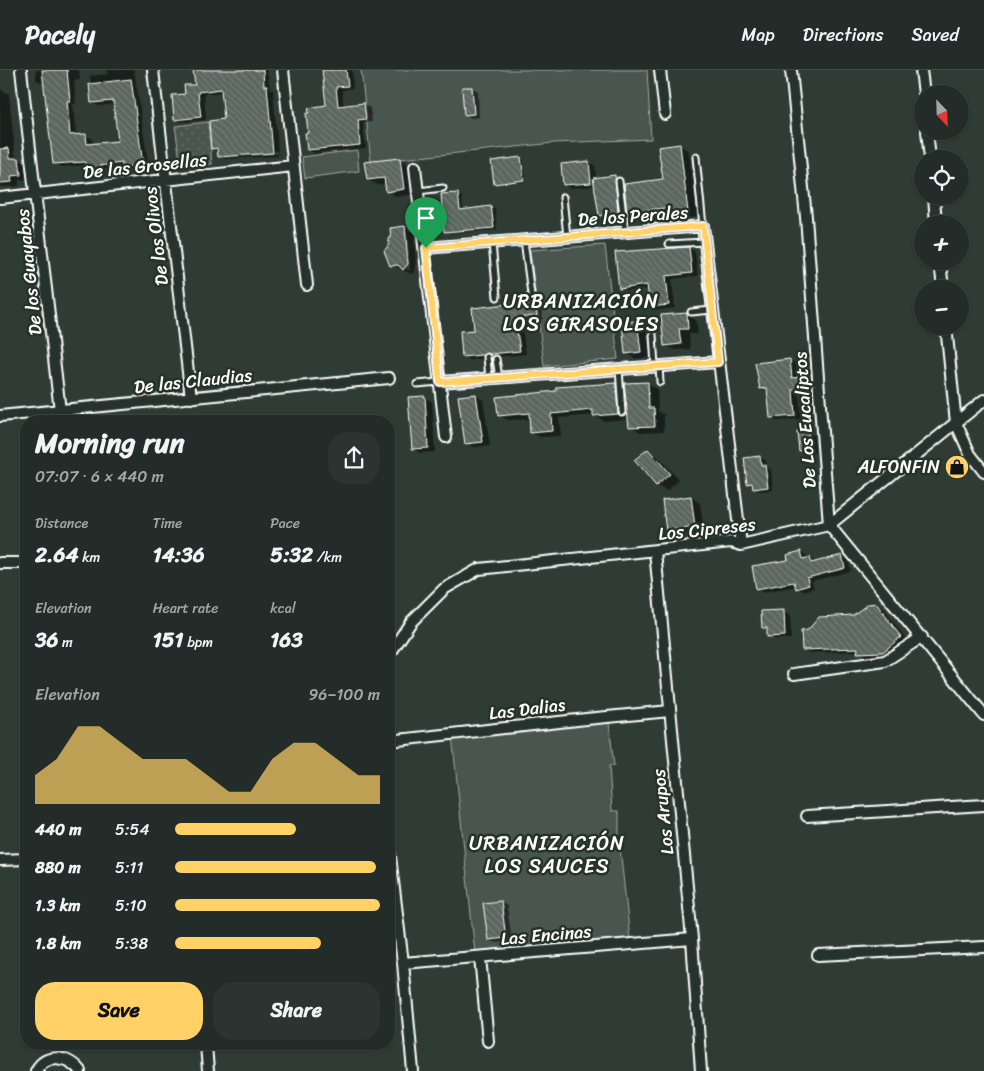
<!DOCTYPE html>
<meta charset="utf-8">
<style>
:root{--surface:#232c28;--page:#2b3430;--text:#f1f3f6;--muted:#a3a7a8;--line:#404845;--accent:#ffd166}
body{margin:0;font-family:Sriracha,sans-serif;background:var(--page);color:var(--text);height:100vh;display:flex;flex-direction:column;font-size:19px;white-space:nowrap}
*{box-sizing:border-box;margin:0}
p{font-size:16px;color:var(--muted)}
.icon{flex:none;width:28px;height:28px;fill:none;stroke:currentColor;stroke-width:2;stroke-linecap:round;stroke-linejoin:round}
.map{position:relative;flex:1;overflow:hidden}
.sheet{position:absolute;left:20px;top:345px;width:375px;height:635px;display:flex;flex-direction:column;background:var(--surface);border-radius:20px;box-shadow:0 1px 4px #0004,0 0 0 1px var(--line)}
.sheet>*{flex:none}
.needle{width:32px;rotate:157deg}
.tools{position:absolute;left:914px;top:15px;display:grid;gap:10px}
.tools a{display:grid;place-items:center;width:55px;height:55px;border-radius:50%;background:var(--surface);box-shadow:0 1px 4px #0004,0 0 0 1px var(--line);font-size:25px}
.pin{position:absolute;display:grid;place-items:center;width:42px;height:42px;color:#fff;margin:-51px -21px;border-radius:50% 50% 50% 0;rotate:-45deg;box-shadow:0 0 5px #0007}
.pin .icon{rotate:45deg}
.round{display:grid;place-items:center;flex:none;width:52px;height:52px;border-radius:20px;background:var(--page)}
.headline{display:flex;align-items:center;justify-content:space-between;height:85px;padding:0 15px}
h1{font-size:28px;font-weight:700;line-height:38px}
.metrics{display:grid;grid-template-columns:repeat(3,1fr);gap:8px;height:85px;padding:5px 15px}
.metrics div{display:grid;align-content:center}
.metrics b{font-size:21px;font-weight:700}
.metrics small{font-size:14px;font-weight:400}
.metrics p{font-size:14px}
.chart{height:140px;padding:10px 15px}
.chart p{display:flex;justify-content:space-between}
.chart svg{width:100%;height:90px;margin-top:5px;fill:var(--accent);opacity:.7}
.primary-button{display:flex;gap:10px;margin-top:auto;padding:10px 15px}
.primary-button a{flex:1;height:58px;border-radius:20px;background:var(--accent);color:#111;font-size:20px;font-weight:700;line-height:58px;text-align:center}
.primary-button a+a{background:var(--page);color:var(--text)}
ul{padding:0 15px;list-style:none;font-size:16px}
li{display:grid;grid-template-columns:80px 60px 1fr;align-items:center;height:38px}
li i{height:12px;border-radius:6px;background:var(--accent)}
header{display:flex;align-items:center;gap:30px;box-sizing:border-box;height:70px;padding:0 25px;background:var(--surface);border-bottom:1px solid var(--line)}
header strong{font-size:24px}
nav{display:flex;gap:28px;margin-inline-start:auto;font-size:18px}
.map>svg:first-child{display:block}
.grass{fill:url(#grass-dots);stroke:#a4aaa7}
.park{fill:#4a544f;stroke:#a4aaa7}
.shadow{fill:#0007;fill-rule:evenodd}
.building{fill:url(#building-back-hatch);stroke:#fff}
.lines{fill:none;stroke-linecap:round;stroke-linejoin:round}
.service-casing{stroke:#fff;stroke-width:9}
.minor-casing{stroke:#fff;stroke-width:14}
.service{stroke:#26332d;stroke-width:5}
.minor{stroke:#26332d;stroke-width:10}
.route-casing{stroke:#fff;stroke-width:10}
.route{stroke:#ffd166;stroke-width:6}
.labels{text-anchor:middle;stroke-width:5;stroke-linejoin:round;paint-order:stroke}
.street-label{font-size:18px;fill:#fff;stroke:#26332d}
.poi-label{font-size:18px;fill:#fff;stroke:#26332d;text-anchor:end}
.quarter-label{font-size:20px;letter-spacing:1px;fill:#fff;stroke:#26332d}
</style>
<header>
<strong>Pacely</strong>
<nav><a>Map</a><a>Directions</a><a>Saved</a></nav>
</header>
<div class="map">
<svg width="984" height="1001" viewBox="0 0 984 1001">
<defs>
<pattern id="grass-dots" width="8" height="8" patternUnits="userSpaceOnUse" patternTransform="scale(1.25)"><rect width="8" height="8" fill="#4a544f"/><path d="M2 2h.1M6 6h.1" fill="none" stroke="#656e69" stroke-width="1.8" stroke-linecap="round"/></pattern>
<pattern id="building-back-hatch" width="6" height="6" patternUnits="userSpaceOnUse" patternTransform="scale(1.25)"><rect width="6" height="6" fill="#5b6661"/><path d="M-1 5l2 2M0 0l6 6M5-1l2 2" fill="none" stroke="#747d79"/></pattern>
</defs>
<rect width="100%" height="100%" fill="#2f3b35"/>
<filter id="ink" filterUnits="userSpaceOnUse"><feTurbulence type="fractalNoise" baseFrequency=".02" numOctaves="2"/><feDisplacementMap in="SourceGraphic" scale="10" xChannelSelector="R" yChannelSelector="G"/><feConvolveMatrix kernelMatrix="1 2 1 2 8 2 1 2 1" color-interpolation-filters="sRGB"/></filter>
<g filter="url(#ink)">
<!-- grass -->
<path class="grass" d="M208,52L212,94L181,97L175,56Z"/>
<!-- park -->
<path class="park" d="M361,0H647L651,69L554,73L371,92Z
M357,80L359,101L305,108L302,87Z
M605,175L618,289L544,296L530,180Z
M609,653L614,696H609L612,741H619V769L630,869L475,883L452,665Z"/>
<!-- shadow -->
<path class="shadow" d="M36,0H79L80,10H74L76,34H73L76,66L86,65L92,69L93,75L119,72L115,34L99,36L92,32L90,6L108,4L107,0H134L149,98L130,100L124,97L105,99V102L93,104L87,100L86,95L61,97L54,93L44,13L36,10Z
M195,0H267L270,19L273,20L278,81L223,85V88L278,84V86L225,89L219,86V82L213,78L226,50L223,22L204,24L206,50L181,52L175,49L186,25L196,16Z
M321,0H352L353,18L342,20L344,37L364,34L370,38L372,52L363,53L366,78L314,83L308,80L309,64L327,36Z
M472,18L478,21L479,47L471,48L465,44Z
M0,19L9,24L15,83L17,89L27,94L29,109L19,110V116L0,117Z
M679,75L689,81L697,147L678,149L669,144L638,147L628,141L664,110Z
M399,89L409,95L413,124L397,127L387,121L386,114L378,115L368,110Z
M521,89L523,90L526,111L495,113Z
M589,92L595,96L596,109L617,108L621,144L600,145L596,116L570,118L564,115Z
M458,124L462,127L463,141L490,137L495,139L497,160L450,163L445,161Z
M405,158L414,163L416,199L412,204L391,195L392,159ZM405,161H407L410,200H407Z
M689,178L695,182L698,206L672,209L675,238L657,240L651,236L649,219L626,221L620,218L616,183Z
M535,232L542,236L543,249L521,251L526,284L470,290L464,286L476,261Z
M686,244L696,250L698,264H689L690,279L675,280L665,275Z
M637,252L646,258L650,287L636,289L627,283Z
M790,291L796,294L797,309L807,312L808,322L799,323L801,349L777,351L771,347L768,322L761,318Z
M647,313L657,319L658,341L664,345V361L640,362L630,356V345L627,343V349L604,351L594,345L559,348L561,366L540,367L531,362L530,349L508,350L499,345L615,314L626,321Z
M476,325L483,330L490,376L473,377L466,373Z
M425,327L432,332L435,382L420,383L413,379Z
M807,362L814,366L815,383L806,384L800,381Z
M648,380L657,386L679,410L667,421L657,416L635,391Z
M760,387L766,391L767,397L771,400L773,420L760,421L748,413Z
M691,427L700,433L704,462L677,466L667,460Z
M801,482L816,492L842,487L848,490L851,501L812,511L814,518L803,521L797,516L763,522L757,518Z
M876,534L883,538L907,571L890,585L865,586L859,581L809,583L803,580Z
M784,542L790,545L791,569H775L769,566L768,561L763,558Z
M501,832L507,836L512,871L496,873L489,870Z"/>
<!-- building -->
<path class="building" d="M42,0H67L70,31H67L70,65L86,64L87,74L118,71L113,31L91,33L89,14L131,9L143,95L122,97V93L99,96V99L86,101L85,92L53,94Z
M193,0H263L264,16H267L273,83L218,87L217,78L211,79L209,51L224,49L221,19L198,22L201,47L174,50L172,25L185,24L184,15H195Z
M322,0H346L348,16L336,17L338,36L364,33L366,49L358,50L360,75L307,80L305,63H308L306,43H309L308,38L326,35Z
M462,17H472L474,44L464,45Z
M680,74L688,142L668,145L667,138L627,142L624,114L663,109L658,77Z
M9,78L10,88H19L21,105L11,106L12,112L0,113V79Z
M521,87L524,110L494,114L491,91Z
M400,88L404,119L386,122L384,108L367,110L364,92Z
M589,91L591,113L563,115L561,94Z
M615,105L618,143L599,146L593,108Z
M458,123L460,140L491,136L494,158L444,162L441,124Z
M405,156L408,194L403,200L398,195L390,196L384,181L388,176L389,168H391L390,158Z
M689,177L692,203L666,206L669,235L650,237L647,215L619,219L615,182Z
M535,231L537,246L515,248L520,281L462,287L460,261L474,260L472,238Z
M687,243L688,259H679L681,274L664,276L661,245Z
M637,251L641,282L625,284L622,252Z
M790,289L792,308L801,307L802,319L793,320L795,346L770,348L767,318L760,319L755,293Z
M648,312L649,338H654L655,356L629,357L624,313Z
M616,313L618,344L593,346V340L551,344L552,361L530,363L529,343L498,346L496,327L556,321V317Z
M476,324L483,372L465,374L458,326Z
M425,326L428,378L412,379L408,327Z
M808,361L810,380L799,381L797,362Z
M648,379L670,404L656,416L634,390Z
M760,386L761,395H765L768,417L753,419L752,413L747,414L744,388Z
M691,426L695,457L666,461L662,430Z
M801,481L803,489L810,487L811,493L842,485L845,498L807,508L809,515L796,519L794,512L756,519L752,496L788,490L787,485Z
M876,533L901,567L883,582L857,583L858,578L802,580L801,561L808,560L819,547L853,545L868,534Z
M784,540L785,566L767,567V558H762L761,541Z
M501,831L506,868L488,870L483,833Z"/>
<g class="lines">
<!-- service casing -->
<g class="service-casing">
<path id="service" d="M696,87L703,156
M619,111L625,162
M418,121L443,118
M563,127L567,167
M524,170L531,224
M492,173L497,227
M669,174L704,172
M691,242L712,240
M653,265L655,296
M487,287L489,308
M496,289L499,308
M659,296L660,312
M619,299L622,342
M417,314L439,312"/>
</g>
<!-- minor casing -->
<g class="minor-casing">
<path id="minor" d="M21,0L60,341
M153,0L191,328
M283,0L307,215
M660,0L665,44
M791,0L806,147L829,455L984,645
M921,0L924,24
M927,61L930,89
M415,97L446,367
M934,126L936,154
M0,128L293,96
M425,178L703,156L741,475
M940,191L943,219
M946,256L956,353L970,384L984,402
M440,312L718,292
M0,346L389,308
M655,481L692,869L701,1001
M0,493H26
M389,585L411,552L444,519L479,499L731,472L741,475L829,455L984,330
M794,604L885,591L922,567
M389,671L586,649L670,641
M807,746L984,735
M389,778L403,893L413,1001
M0,790L26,789
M818,885L984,877
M480,887L488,971
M403,893L692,869
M206,974L208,1001
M36,1001C45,982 69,986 80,1001"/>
</g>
<!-- service -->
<use href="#service" class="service"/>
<!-- minor -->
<use href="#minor" class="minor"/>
</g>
</g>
<g class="lines" filter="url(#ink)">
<!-- route casing -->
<g class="route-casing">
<path id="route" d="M703,156L718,292L440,312L426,178Z"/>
</g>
<!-- route -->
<use href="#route" class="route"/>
</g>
<!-- icons -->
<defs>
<g id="shop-disc" transform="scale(1.25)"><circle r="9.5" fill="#ffd166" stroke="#26332d"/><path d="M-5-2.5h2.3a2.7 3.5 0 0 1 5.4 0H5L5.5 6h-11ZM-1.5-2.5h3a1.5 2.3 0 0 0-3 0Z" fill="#111"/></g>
</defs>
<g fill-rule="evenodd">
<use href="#shop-disc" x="957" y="397"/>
</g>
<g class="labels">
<!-- street labels -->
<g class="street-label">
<text transform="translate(145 96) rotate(-6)" y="6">De las Grosellas</text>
<text transform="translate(633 146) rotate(-4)" y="6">De los Perales</text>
<text transform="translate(156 166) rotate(-97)" y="6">De los Olivos</text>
<text transform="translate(29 202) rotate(-96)" y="6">De los Guayabos</text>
<text transform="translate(193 311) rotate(-6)" y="6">De las Claudias</text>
<text transform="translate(805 350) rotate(-94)" y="6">De Los Eucaliptos</text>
<text transform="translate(707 459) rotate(-6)" y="6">Los Cipreses</text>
<text transform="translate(527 639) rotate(-7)" y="6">Las Dalias</text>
<text transform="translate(663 742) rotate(-96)" y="6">Los Arupos</text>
<text transform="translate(546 865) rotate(-5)" y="6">Las Encinas</text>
</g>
<!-- poi labels -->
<g class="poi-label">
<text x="940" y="403">ALFONFIN</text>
</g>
<!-- quarter labels -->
<g class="quarter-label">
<text x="581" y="238">URBANIZACIÓN<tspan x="581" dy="23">LOS GIRASOLES</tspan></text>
<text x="547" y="780">URBANIZACIÓN<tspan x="547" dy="23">LOS SAUCES</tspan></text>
</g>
</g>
</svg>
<div class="tools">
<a><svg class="needle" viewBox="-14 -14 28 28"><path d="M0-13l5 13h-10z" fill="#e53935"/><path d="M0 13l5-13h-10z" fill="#a3a7a8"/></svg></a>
<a><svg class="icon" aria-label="locate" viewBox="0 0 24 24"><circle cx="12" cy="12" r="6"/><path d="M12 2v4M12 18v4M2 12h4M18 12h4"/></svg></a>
<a>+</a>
<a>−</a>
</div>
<div class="pin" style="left:426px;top:178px;background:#1e9e55"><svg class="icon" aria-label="arrive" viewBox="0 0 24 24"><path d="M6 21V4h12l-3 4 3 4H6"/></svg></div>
<section class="sheet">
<div class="headline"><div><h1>Morning run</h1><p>07:07 · 6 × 440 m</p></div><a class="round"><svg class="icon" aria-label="share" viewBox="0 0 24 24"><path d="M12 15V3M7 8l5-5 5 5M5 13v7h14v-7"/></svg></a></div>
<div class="metrics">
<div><p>Distance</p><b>2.64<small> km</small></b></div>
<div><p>Time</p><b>14:36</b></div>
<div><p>Pace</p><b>5:32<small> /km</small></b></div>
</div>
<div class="metrics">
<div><p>Elevation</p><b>36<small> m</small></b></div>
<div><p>Heart rate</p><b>151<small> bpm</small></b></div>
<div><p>kcal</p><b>163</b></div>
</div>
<div class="chart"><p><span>Elevation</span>96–100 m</p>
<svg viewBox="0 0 160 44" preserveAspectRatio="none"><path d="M0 44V30L10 22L20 6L30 6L40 14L50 22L60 22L70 22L80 30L90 38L100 38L110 22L120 14L130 14L140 22L150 30L160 30V44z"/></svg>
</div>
<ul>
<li><b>440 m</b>5:54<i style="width:59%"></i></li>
<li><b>880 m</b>5:11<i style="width:98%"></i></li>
<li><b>1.3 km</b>5:10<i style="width:100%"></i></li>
<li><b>1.8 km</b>5:38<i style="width:71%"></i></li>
</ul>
<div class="primary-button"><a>Save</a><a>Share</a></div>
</section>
</div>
